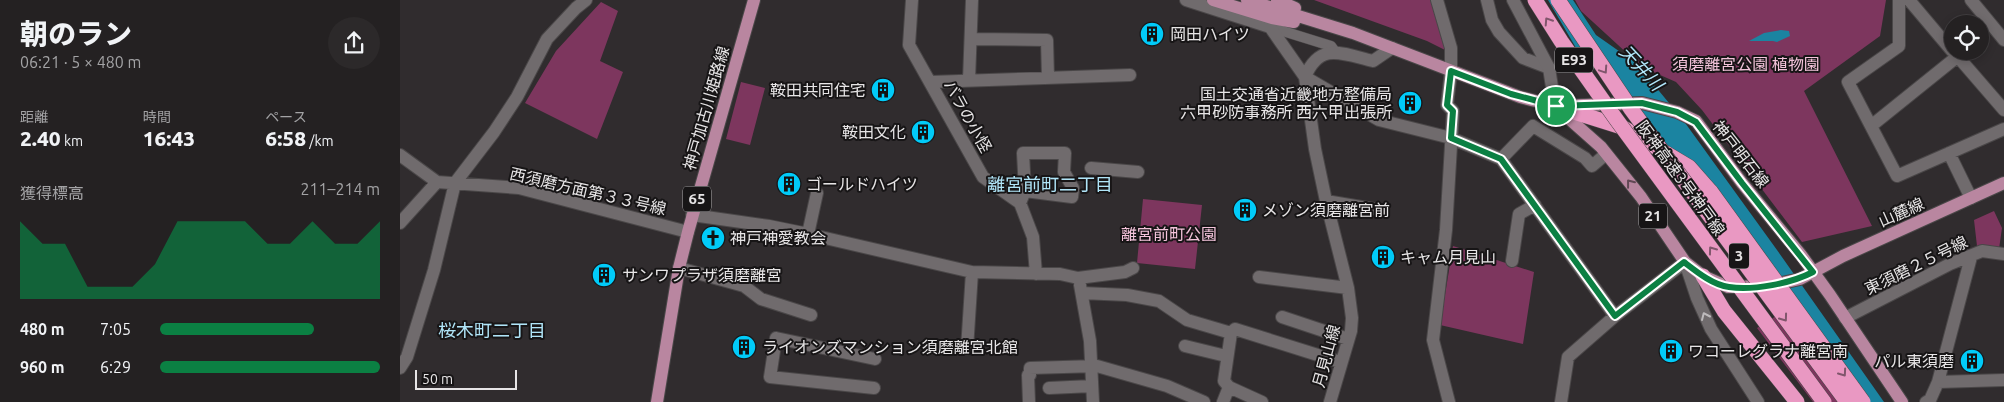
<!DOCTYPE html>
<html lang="ja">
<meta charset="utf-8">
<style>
:root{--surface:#242122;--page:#2c292a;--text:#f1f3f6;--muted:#a3a3a5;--line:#413e40;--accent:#0b8043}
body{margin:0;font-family:Ubuntu,"Noto Sans JP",sans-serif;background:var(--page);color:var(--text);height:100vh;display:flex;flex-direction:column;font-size:19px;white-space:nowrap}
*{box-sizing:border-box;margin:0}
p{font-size:16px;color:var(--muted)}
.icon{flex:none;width:28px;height:28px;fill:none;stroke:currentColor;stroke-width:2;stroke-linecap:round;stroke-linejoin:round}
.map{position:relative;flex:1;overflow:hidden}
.sheet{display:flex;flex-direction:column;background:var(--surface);width:400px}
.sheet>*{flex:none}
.controls{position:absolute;left:1544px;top:15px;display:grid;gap:10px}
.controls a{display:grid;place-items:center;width:45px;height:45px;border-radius:50%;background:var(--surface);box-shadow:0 2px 8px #0003,0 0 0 1px var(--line);font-size:25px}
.scale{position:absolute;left:15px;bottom:12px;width:102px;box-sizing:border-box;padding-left:5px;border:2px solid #e7e5e6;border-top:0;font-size:14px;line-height:18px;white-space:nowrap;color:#e7e5e6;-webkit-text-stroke:4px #171516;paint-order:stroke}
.pin{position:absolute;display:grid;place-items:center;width:42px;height:42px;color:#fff;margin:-21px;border:2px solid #fff;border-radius:50%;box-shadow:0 1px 5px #0007}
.round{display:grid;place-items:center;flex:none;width:52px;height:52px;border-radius:26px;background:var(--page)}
.head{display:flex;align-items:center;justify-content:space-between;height:85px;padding:0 20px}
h1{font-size:28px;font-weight:800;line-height:38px}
.stats{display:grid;grid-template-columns:repeat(3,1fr);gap:8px;height:85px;padding:5px 20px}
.stats div{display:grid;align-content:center}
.stats b{font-size:21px;font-weight:800}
.stats small{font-size:14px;font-weight:400}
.stats p{font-size:14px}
.chart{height:140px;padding:10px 20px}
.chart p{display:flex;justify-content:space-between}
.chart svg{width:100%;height:90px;margin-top:5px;fill:var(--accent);opacity:.7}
ul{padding:0 20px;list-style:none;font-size:16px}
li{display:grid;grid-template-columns:80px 60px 1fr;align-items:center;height:38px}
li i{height:12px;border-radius:6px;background:var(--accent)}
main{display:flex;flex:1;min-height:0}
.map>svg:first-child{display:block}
.green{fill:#7d365e}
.water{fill:#1b84a1}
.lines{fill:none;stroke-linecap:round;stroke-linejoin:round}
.pedestrian-casing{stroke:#4a4748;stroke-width:11}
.minor-casing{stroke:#4a4748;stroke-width:14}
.tertiary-casing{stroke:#4a4748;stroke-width:14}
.primary-casing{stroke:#4a4748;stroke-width:14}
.motorway-casing{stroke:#4a4748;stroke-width:16}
.pedestrian{stroke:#706b6d;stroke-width:10}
.minor{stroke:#706b6d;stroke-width:12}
.tertiary{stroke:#706b6d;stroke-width:12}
.primary{stroke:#b986a0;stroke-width:12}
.motorway{stroke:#e998c2;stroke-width:15}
.motorway-bridge-casing{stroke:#4a4748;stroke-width:16;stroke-linecap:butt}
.motorway-bridge{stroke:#e998c2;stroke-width:15}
.oneway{stroke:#80566c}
.oneway2{stroke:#604854}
.oneway3{stroke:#bdbabc}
.route-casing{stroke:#fff;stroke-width:10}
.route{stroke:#0b8043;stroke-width:6}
.labels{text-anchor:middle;stroke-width:4;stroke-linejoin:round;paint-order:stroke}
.shield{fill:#171516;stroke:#a9a7a8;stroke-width:1}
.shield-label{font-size:15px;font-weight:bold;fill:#e7e5e6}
.poi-label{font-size:16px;fill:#e7e5e6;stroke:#171516;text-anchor:start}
.park-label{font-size:16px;fill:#f3c3da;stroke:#171516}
.street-label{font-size:16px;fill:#e7e5e6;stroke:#171516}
.water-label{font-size:18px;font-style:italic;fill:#b2e8fc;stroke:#171516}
.neighbourhood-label{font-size:18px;fill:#b0e5f8;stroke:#171516}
</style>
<main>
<section class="sheet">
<div class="head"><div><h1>朝のラン</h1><p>06:21 · 5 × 480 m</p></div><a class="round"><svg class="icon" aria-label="share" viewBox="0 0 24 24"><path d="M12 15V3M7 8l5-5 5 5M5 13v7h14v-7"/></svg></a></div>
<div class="stats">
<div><p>距離</p><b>2.40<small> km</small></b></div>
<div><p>時間</p><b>16:43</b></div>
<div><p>ペース</p><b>6:58<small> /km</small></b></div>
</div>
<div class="chart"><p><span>獲得標高</span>211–214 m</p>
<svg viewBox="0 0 160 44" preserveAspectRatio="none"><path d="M0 44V6L10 17L20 17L30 38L40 38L50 38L60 27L70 6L80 6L90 6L100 6L110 17L120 17L130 6L140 17L150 17L160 6V44z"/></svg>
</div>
<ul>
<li><b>480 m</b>7:05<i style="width:70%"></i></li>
<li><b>960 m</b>6:29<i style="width:100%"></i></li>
</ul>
</section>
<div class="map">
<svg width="1604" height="402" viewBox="0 0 1604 402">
<rect width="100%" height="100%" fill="#302c2e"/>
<!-- green -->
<path class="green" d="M914,0H1032L1045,50L1027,41Z
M1175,0H1486L1480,36L1404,91L1472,226L1402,242L1302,110L1276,82L1242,67L1181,11Z
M201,2L218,11L200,61L223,72L197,139L125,103L156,51Z
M341,82L365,88L350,145L326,139Z
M743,199L802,205L795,269L737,263Z
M1594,211L1602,228L1599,249L1577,246L1574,220Z
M1053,246L1134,272L1123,344L1040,325Z
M1387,309L1454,402H1413L1357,328Z"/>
<!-- water -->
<path class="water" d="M1148,0H1173L1196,35L1236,63L1283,120L1377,250L1484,402H1456L1356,263L1247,118L1216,83L1179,53Z
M1381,30L1389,31L1390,36L1377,42L1373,41H1349L1364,33Z"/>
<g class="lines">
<!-- pedestrian casing -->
<g class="pedestrian-casing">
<path id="pedestrian" d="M870,27L931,46L936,53"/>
</g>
<!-- minor casing -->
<g class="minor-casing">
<path id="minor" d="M512,0L509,45L583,177L620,203L633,237L636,274
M786,0L870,27L905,77L915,149L926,201L948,288L952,318L951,331L930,402
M1037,0L1051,48V71L1047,105L1053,111L1046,230L1033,340L1049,402
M1087,0L1092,20L1099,32L1123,58L1149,68
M1499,0V46L1448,82L1497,176L1604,129
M1509,0L1552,51
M1571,0L1604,40
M571,39L647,40L648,78
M992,48L973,61C943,54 920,41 905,77L979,120L1051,138L1101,159L1215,316
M1553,51L1604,110
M569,80L572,0
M530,82L730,75
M1471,126L1558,56
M1549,153L1571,198
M0,155L37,182L119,188L288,232
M1101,159L1133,126L1185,158L1192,166L1206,154
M691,168L738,172
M926,201L973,209
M620,203L625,191L623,153H665L664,172L673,188L672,197L625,191
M292,215L369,226L408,234L572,272L660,274L678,278L725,272L733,268
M0,223L37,182
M408,234L417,193
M1112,261L1119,214L1135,205
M279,268L344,286L361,299L411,315
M859,277L948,288
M680,285L690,341L693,402
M682,293L727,295L759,301L787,320L831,333
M882,317L948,339
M1445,318L1550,264L1582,251L1604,254
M831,333L835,329L940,362
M831,333L824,381L829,387L862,402
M785,346L826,356
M567,349L572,272
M0,368L7,357L34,270L55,183L94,132L117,97L147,39L176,8L186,0
M1538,382L1571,257
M474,388L370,377L376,338L475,359
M649,388L692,386
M629,402L628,375H630V368L697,366L767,386L804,402
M823,402L829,387
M1161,402L1168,357L1215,316L1285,262L1297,298L1311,329L1358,402
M1526,402L1530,400L1538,382L1604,380"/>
</g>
<!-- tertiary casing -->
<g class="tertiary-casing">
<path id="tertiary" d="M1113,0L1149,68L1155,106"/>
</g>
<!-- primary casing -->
<g class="primary-casing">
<path id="primary" d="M813,0L872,18L894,22
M847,0L953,33L1120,97L1155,106L1242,103L1277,112L1296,121L1342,183L1401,255L1430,295L1502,402
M877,0L895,8
M1157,108L1201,147L1241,197L1285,262L1303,276L1328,287L1368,286L1400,279L1443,256L1604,183
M257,402L279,268L288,232L354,0"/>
</g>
<!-- motorway casing -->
<g class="motorway-casing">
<path id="motorway" d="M1155,106L1222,127L1289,167L1311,192
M1303,276L1324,311L1397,402"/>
</g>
<!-- pedestrian -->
<use href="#pedestrian" class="pedestrian"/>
<!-- minor -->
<use href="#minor" class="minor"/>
<!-- tertiary -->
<use href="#tertiary" class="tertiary"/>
<!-- primary -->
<use href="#primary" class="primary"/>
<!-- motorway -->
<use href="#motorway" class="motorway"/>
<!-- motorway-bridge casing -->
<g class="motorway-bridge-casing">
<path id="motorway-bridge" d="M1135,0L1161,41L1216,119L1424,402
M1158,0L1231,109L1447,402
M1311,192L1463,402"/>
</g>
<!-- motorway-bridge -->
<use href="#motorway-bridge" class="motorway-bridge"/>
</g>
<!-- one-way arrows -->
<defs><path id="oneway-chevron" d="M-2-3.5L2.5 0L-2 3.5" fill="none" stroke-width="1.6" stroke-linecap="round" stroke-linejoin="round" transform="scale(1.25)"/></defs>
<g class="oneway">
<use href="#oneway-chevron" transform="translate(1148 21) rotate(-123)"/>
<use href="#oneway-chevron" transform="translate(1204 70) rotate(56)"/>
<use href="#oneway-chevron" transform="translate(1312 250) rotate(-126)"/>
<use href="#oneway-chevron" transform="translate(1384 318) rotate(54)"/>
<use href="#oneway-chevron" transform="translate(1443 373) rotate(55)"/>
</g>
<use class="oneway2" href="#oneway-chevron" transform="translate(1230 183) rotate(-128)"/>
<use class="oneway3" href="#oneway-chevron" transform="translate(1305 316) rotate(-114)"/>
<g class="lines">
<!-- route casing -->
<g class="route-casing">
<path id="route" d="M1051,71L1111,94L1156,106L1242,103L1277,112L1296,122L1342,183L1413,272C1392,283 1353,291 1329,287C1313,285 1297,272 1284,262L1215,316L1101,159L1051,138L1053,111L1047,105Z"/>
</g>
<!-- route -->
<use href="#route" class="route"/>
</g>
<!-- icons -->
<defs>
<g id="building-disc" transform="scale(1.25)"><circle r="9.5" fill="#01cbf9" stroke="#171516"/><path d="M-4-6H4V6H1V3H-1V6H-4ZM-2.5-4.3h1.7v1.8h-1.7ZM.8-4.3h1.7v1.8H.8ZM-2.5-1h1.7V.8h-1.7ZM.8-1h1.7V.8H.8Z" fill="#111"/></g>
<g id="church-disc" transform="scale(1.25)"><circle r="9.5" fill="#01cbf9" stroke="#171516"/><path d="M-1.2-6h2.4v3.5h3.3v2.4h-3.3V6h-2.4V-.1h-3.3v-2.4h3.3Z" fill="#111"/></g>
</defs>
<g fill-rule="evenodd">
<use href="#building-disc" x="752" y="34"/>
<use href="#building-disc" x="483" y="90"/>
<use href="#building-disc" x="1010" y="103"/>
<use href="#building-disc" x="523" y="132"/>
<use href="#building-disc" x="389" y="184"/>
<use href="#building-disc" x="845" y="210"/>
<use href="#church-disc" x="313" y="238"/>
<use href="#building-disc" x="983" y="257"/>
<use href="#building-disc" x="204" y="275"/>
<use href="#building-disc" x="344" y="347"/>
<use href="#building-disc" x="1271" y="351"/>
<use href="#building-disc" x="1572" y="361"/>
</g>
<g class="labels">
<!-- shield labels -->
<g class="shield">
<rect x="1155" y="47.5" width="38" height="25" rx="4"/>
<rect x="283" y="186.5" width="28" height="25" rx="4"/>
<rect x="1239" y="203.5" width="28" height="25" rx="4"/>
<rect x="1329" y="243.5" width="20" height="25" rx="4"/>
</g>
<g class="shield-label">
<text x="1174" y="65">E93</text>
<text x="297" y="204">65</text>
<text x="1253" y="221">21</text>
<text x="1339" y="261">3</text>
</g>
<!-- poi labels -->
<g class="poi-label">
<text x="770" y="40">岡田ハイツ</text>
<text x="466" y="96" text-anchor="end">鞍田共同住宅</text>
<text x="992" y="100" text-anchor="end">国土交通省近畿地方整備局<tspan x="992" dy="18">六甲砂防事務所 西六甲出張所</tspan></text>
<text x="506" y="138" text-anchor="end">鞍田文化</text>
<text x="406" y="190">ゴールドハイツ</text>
<text x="862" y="216">メゾン須磨離宮前</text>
<text x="330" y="244">神戸神愛教会</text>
<text x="1000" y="263">キャム月見山</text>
<text x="222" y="281">サンワプラザ須磨離宮</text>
<text x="362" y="353">ライオンズマンション須磨離宮北館</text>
<text x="1288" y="357">ワコーレグラナ離宮南</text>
<text x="1554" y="367" text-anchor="end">パル東須磨</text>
</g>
<!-- park labels -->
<g class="park-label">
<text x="1346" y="70">須磨離宮公園 植物園</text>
<text x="769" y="240">離宮前町公園</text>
</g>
<!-- street labels -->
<g class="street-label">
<text transform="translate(306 108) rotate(-74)" y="6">神戸加古川姫路線</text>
<text transform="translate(568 116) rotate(61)" y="6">バラの小怪</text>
<text transform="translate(1341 154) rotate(52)" y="6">神戸明石線</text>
<text transform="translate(1281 178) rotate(54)" y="6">阪神高速3号神戸線</text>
<text transform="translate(188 191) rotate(13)" y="6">西須磨方面第３３号線</text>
<text transform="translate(1501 212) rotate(-24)" y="6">山麓線</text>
<text transform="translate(1516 265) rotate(-26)" y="6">東須磨２５号線</text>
<text transform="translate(926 356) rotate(-75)" y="6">月見山線</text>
</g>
<!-- water labels -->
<g class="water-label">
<text transform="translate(1241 68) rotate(47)" y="6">天井川</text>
</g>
<!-- neighbourhood labels -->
<g class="neighbourhood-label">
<text x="650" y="191">離宮前町二丁目</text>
<text x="92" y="337">桜木町二丁目</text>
</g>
</g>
</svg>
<div class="controls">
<a><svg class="icon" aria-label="locate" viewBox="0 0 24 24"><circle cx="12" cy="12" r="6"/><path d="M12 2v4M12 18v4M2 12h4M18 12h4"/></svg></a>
</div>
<div class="scale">50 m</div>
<div class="pin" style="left:1156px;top:106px;background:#1e9e55"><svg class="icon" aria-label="arrive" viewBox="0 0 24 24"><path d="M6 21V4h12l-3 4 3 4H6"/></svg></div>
</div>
</main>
